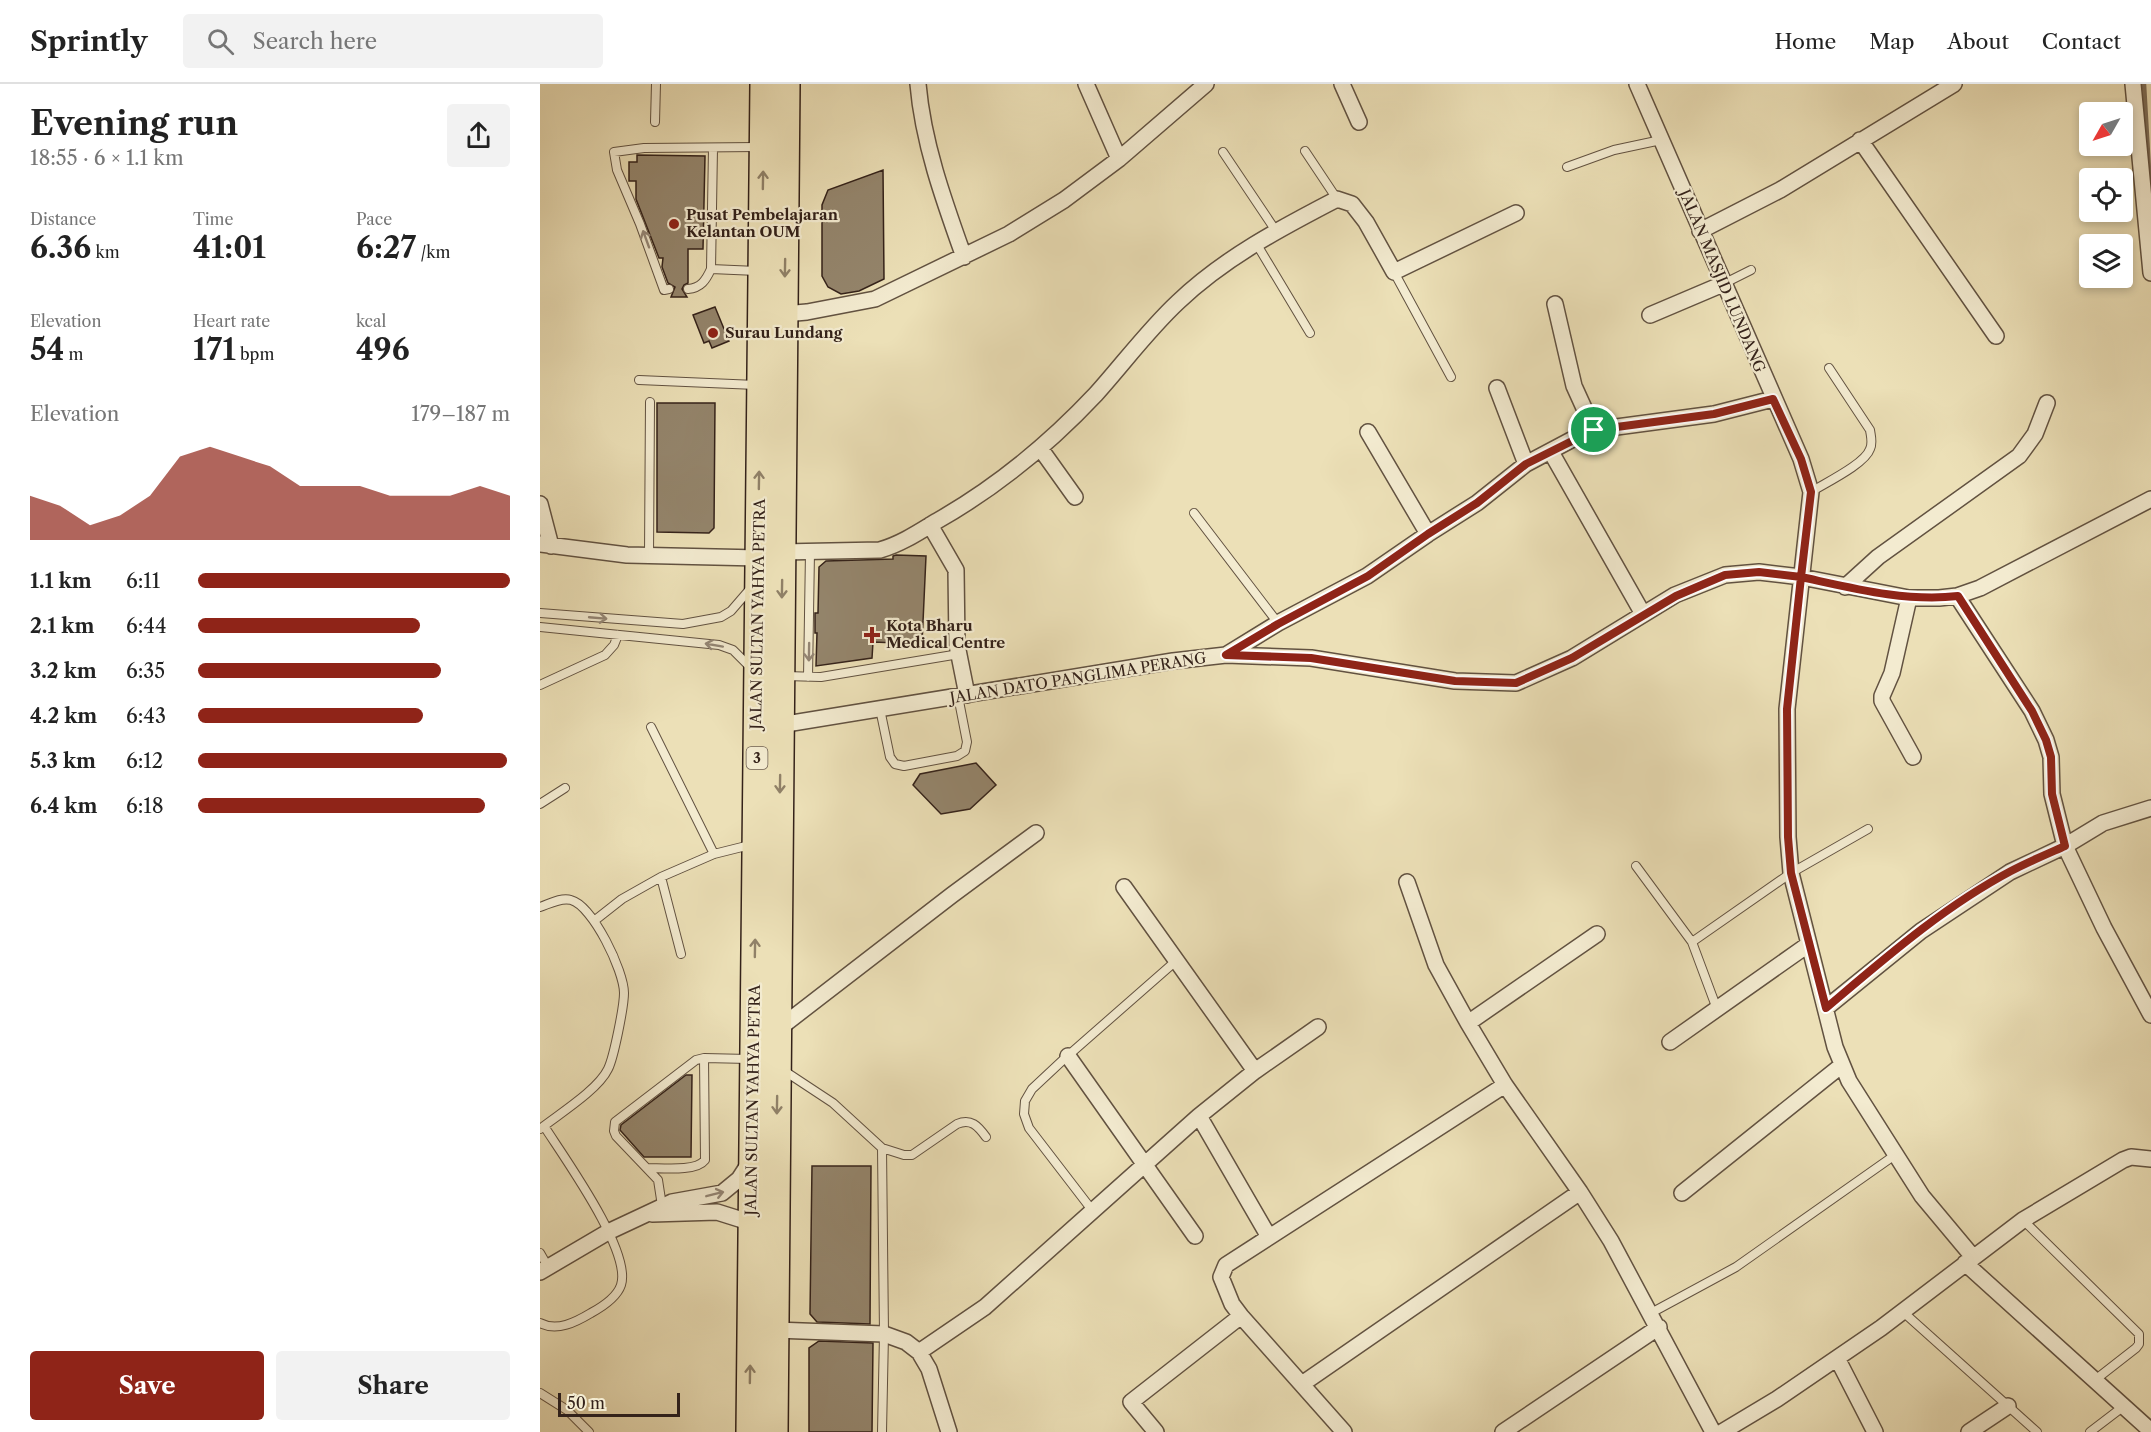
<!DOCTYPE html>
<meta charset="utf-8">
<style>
:root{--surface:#fff;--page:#f2f2f2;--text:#222;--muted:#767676;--line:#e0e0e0;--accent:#8f2418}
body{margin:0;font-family:"Libre Caslon Text",serif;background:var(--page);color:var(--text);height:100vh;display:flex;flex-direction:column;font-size:22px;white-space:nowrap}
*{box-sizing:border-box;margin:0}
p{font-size:20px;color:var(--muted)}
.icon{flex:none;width:33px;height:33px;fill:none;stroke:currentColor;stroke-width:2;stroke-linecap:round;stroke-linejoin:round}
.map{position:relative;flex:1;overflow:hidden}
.panel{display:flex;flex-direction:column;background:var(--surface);width:540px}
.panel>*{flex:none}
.needle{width:39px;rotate:231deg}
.controls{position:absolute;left:1539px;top:18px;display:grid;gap:12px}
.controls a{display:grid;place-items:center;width:54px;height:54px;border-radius:6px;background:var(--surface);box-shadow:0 3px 9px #0003;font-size:30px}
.scale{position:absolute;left:18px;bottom:15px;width:122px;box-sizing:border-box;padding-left:6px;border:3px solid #34221a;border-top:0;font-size:16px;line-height:21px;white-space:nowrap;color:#34221a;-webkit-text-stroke:4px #f3ebd0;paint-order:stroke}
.pin{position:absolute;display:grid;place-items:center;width:51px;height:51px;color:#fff;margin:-26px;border:3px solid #fff;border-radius:50%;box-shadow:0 2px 6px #0007}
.round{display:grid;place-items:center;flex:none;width:63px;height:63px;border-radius:6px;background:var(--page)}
.headline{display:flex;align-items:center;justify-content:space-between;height:102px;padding:0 30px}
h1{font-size:33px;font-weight:800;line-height:45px}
.metrics{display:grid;grid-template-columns:repeat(3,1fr);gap:9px;height:102px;padding:6px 30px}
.metrics div{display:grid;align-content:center}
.metrics b{font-size:30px;font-weight:800}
.metrics small{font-size:16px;font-weight:400}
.metrics p{font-size:16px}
.chart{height:168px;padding:12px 30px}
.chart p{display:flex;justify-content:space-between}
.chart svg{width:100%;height:108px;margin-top:6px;fill:var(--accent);opacity:.7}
.button{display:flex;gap:12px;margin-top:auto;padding:12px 30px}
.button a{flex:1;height:69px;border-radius:6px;background:var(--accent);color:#fff;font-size:24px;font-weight:800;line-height:69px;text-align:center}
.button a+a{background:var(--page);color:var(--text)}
ul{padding:0 30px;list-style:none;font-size:20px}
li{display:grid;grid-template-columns:96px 72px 1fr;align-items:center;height:45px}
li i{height:15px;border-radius:8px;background:var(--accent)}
header{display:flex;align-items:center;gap:36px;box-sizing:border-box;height:84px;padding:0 30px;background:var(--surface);border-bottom:2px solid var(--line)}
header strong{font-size:28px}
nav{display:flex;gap:33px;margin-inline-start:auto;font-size:21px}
.search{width:420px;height:54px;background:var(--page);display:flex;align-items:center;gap:15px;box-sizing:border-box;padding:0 21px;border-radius:6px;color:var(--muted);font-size:22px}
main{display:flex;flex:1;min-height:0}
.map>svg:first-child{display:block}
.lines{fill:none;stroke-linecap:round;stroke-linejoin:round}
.stream{stroke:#7d6d58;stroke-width:4.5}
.building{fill:#94856c;stroke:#34221a;stroke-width:1.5}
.lane-casing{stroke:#625241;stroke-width:10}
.street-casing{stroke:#625241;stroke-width:18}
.highway-casing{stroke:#34221a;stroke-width:30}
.lane{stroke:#f3ebd0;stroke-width:8}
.street{stroke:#f3ebd0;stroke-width:15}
.highway{stroke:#ece0b7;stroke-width:27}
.oneway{stroke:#908168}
.oneway2{stroke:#948675}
.route-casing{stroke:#fff;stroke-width:12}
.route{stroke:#8f2418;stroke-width:8}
.poi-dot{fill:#8f2418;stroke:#f3ebd0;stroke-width:2}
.labels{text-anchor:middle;stroke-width:4.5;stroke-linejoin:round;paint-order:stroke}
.shield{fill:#f3ebd0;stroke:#6d5e51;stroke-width:1.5}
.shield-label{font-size:14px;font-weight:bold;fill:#34221a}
.poi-label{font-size:15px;font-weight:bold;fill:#34221a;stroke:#f3ebd0;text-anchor:start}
.street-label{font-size:15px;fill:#34221a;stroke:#f3ebd0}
</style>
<header>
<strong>Sprintly</strong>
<div class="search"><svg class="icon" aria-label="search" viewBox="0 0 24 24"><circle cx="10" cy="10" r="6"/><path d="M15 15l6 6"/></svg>Search here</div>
<nav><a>Home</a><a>Map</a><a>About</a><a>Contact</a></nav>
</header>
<main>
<section class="panel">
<div class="headline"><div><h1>Evening run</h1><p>18:55 · 6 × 1.1 km</p></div><a class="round"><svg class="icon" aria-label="share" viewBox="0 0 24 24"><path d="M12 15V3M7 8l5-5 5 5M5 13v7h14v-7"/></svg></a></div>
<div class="metrics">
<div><p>Distance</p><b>6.36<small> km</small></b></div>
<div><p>Time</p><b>41:01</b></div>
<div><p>Pace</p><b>6:27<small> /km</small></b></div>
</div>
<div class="metrics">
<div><p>Elevation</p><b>54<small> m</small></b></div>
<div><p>Heart rate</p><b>171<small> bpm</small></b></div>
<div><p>kcal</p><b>496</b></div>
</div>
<div class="chart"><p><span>Elevation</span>179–187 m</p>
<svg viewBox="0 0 160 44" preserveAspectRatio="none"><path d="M0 44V26L10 30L20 38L30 34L40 26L50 10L60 6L70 10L80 14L90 22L100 22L110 22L120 26L130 26L140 26L150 22L160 26V44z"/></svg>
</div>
<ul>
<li><b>1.1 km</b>6:11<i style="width:100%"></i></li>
<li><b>2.1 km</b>6:44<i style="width:71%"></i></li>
<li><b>3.2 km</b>6:35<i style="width:78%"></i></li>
<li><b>4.2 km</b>6:43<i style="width:72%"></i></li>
<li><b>5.3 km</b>6:12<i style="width:99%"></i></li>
<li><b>6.4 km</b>6:18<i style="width:92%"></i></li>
</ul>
<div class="button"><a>Save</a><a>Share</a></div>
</section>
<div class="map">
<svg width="1611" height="1348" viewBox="0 0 1611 1348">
<rect width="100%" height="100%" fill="#ece0b7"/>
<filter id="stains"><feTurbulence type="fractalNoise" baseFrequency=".00333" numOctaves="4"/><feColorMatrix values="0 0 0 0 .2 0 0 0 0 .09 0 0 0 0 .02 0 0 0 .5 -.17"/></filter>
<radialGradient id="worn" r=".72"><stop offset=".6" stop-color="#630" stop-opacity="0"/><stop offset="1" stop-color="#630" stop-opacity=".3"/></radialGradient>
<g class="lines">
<!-- stream -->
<path class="stream" d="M1604,0L1610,104"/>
</g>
<!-- building -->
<path class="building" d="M97,71L165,72L163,165H148V199L144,201L142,205L147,213H131L135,203L128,199L122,183L123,174H119L96,115V97H89V78H97Z
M343,86L344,195L319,207L301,210L288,203L282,192V121L288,106Z
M175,223L189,257L172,264L169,257L164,259L153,231Z
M117,319H175L174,444L169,449L117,448Z
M356,471L386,472L382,560L333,558L332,574L276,582L277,549H275V529H278L279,483L286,477L353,475V472Z
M436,679L456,701L430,725L401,730L373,701L380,690Z
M146,991H152L151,1073H104L80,1046L81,1041Z
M272,1082H331L330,1240L277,1238L270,1230Z
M279,1257L333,1259L332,1348H269V1264Z"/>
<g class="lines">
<!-- lane casing -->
<g class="lane-casing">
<path id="lane" d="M115,38L116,0
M765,67L797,115
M683,68L736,147
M1027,83L1074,66L1121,56
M716,159L770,249
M171,185L173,64
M854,188L911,293
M1183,200L1211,186
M129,205L124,206L100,140L77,86L74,68L104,64L218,63
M148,205C161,204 166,196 171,185L217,187
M99,296L216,301
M1271,408C1285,399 1325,380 1330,365C1333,359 1331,353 1330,346L1289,284
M654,429L738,539
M109,471L110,318
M0,529L143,540L181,533L191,527L210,505
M0,543L179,561L193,566L211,584
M245,592L281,593L419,570
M268,593L270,468
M0,601L65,571L74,561L78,551
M340,625L350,673L355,680L364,682L417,672L425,667L427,658L418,612
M111,643L174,770
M0,720L25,704
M1096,782L1152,858L1177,925
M0,823C9,820 21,813 31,816C53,822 84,887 84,909C84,922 74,973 68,985C58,1006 19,1030 0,1045
M54,837L82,815L121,793
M1152,858L1251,789L1328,745
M141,870L121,793L174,770L210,761
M243,986L293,1019L342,1064L364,1071H372L417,1040C431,1034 438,1042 446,1053
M107,1084C122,1084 156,1088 165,1076L164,974
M122,1122L118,1096L76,1052L74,1047L75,1038L156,976L164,974L209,975
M552,1126L489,1044L484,1030L485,1017L492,1005L523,976L637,876
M1483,1136L1599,1250V1260L1596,1264L1555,1296
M0,1169L8,1183
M1362,1227L1497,1348
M1111,1229L1196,1183L1355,1071
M0,1239C17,1248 36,1238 51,1229C62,1223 77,1213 81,1201C92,1167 23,1072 4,1042
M0,1309L27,1326L49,1348
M342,1348L344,1250L342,1064
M1550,1348L1584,1322"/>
</g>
<!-- street casing -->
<g class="street-casing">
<path id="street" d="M378,0C383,59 404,117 424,173
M546,0L579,75
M802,0L819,38
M1097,0L1261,375L1271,408L1247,625L1248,753L1251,789L1295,963L1309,997L1382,1112L1433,1173
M1593,0L1611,189
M1320,56L1456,252
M1160,147L1240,106L1414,0
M1015,220L1034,302L1054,346
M244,230L267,228L335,215L469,150L524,116L579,75L666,0
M1110,231L1183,200
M957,304L986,380
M828,348L888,450
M500,364L535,413
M1011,368L1103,530
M0,420L11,462
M390,441L416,486L417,561L427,611
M0,460L87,471L219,474
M242,468L340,466C361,460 379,448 397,437C455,404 510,359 556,310C583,280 608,246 638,218C684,174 741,144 797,115L812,120L826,138L854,188L976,129
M1305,503L1338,473L1479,372L1495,350L1507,319
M1417,512L1492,627L1506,656L1511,673L1512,710L1525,762L1564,844L1611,931
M1369,514L1352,589L1342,612V617L1373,673
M686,571L738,539L827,492L888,450L937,419L986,380L1031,356L1054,346L1174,330L1233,315
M240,641L633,577L686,571L771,574L915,597L976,599L1032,574L1135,511L1185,491L1219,488L1261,493L1369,514H1399L1417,512L1440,504L1611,415
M867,798L896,881L928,939L965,1001L1040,1108L1071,1157L1173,1348
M584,803L715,987
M1286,924L1381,847L1470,788L1525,762L1563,739L1611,724
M928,939L1057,850
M237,946L412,811L496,749
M1130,958L1269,860
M528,972L655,1152
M659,1032L729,1153
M1142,1109L1302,981
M112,1130L177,1128L212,1139
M1425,1179L1611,1347
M0,1188L68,1148L132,1118L182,1109L199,1095L210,1078
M235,1246L344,1250L366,1258L379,1268L389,1285L409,1348
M379,1268L445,1223L659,1032L715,987L778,943
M1297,1274L1335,1348
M762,1300L1040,1108
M616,1348L591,1318L701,1232
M804,1348L701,1232L692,1220L681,1193L686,1181L965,1001
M963,1348L1119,1243
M1182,1348L1237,1315L1341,1244L1483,1136L1583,1076L1591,1073L1611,1075
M1429,1348L1468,1322"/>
</g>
<!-- highway casing -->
<g class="highway-casing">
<path id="highway" d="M210,1348L224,0
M234,1348L246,0"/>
</g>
<!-- lane -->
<use href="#lane" class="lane"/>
<!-- street -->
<use href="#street" class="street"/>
<!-- highway -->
<use href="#highway" class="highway"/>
</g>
<!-- one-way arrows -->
<defs><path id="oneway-shaft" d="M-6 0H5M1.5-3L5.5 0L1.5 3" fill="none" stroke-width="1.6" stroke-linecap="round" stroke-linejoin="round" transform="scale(1.5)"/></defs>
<g class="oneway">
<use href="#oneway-shaft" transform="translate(223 96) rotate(-89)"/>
<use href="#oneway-shaft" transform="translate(245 184) rotate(91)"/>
<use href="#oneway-shaft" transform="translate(219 396) rotate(-89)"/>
<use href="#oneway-shaft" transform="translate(242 505) rotate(91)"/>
<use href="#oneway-shaft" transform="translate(240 700) rotate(91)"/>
<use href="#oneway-shaft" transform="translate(215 864) rotate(-89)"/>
<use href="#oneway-shaft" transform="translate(237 1021) rotate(91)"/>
<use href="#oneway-shaft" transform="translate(210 1290) rotate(-89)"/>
</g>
<g class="oneway2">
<use href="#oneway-shaft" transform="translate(106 155) rotate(-110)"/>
<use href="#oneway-shaft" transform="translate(58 534) rotate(5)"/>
<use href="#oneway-shaft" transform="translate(174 561) rotate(-170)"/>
<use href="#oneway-shaft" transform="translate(269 568) rotate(91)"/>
<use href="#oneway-shaft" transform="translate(175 1110) rotate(-14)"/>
</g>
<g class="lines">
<!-- route casing -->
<g class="route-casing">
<path id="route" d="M1054,346L986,380L937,419L888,450L828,492L738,540L686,571L771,574L915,597L976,599L1032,574L1136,512L1185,491L1219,488L1261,493L1247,625L1248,753L1251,789L1286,924C1344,875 1403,823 1471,787C1488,778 1507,770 1525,762L1512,710L1511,673L1506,656L1492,627L1418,512C1365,518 1312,504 1261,493L1271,408L1261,375L1233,315L1174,330L1054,346"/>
</g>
<!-- route -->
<use href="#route" class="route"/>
</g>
<!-- markers -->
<g class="poi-dot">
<circle cx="134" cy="140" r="6"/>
<circle cx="173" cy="249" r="6"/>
<path d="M329 542h6v6h6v6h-6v6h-6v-6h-6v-6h6z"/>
</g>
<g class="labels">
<!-- shield labels -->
<rect class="shield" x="206.5" y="663" width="21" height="22" rx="4.5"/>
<g class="shield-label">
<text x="217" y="679">3</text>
</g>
<!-- poi labels -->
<g class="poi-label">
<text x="146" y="136">Pusat Pembelajaran<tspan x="146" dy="17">Kelantan OUM</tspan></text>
<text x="185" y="254">Surau Lundang</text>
<text x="346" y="547">Kota Bharu<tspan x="346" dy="17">Medical Centre</tspan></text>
</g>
<!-- street labels -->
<g class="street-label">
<text transform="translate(1182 197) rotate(67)" y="5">JALAN MASJID LUNDANG</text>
<text transform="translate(218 530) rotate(-89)" y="5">JALAN SULTAN YAHYA PETRA</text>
<text transform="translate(538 594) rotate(-9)" y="5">JALAN DATO PANGLIMA PERANG</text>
<text transform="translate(213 1016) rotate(-89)" y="5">JALAN SULTAN YAHYA PETRA</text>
</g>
</g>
<rect width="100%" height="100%" filter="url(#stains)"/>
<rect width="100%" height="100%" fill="url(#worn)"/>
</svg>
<div class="controls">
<a><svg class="needle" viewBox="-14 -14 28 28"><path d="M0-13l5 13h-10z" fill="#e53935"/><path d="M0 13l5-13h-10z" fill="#767676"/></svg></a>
<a><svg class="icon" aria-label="locate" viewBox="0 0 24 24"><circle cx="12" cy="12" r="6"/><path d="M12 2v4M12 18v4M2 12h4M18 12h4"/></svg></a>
<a><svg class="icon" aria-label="layers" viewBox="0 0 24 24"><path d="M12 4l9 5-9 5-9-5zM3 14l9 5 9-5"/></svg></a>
</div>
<div class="scale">50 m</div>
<div class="pin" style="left:1054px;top:346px;background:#1e9e55"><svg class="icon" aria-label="arrive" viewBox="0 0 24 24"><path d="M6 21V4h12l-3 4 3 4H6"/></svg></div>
</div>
</main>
